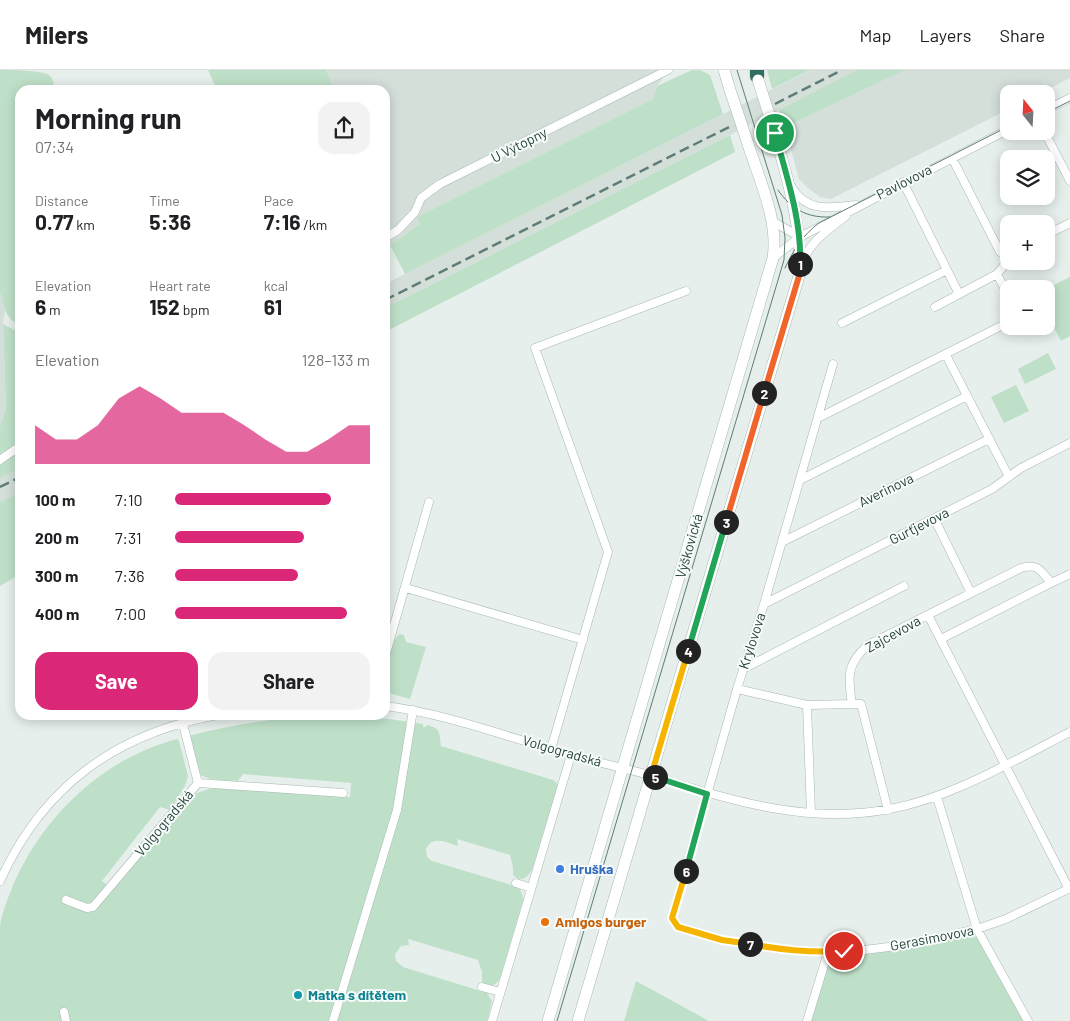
<!DOCTYPE html>
<meta charset="utf-8">
<style>
:root{--surface:#fff;--page:#f2f2f2;--text:#202124;--muted:#757577;--line:#e0e0e0;--accent:#db2777}
body{margin:0;font-family:Barlow,sans-serif;background:var(--page);color:var(--text);height:100vh;display:flex;flex-direction:column;font-size:19px;white-space:nowrap}
*{box-sizing:border-box;margin:0}
p{font-size:16px;color:var(--muted)}
.icon{flex:none;width:28px;height:28px;fill:none;stroke:currentColor;stroke-width:2;stroke-linecap:round;stroke-linejoin:round}
.map{position:relative;flex:1;overflow:hidden}
.details{position:absolute;left:15px;top:15px;width:375px;height:635px;display:flex;flex-direction:column;background:var(--surface);border-radius:15px;box-shadow:0 2px 12px #0003}
.details>*{flex:none}
.needle{width:32px;rotate:342deg}
.controls{position:absolute;left:1000px;top:15px;display:grid;gap:10px}
.controls a{display:grid;place-items:center;width:55px;height:55px;border-radius:10px;background:var(--surface);box-shadow:0 2px 12px #0003;font-size:25px}
.pin{position:absolute;display:grid;place-items:center;width:42px;height:42px;color:#fff;margin:-21px;border:2px solid #fff;border-radius:50%;box-shadow:0 1px 5px #0007}
.km{position:absolute;width:25px;height:25px;margin:-12px;border-radius:50%;background:#222;color:#fff;font-size:14px;line-height:25px;text-align:center}
.round{display:grid;place-items:center;flex:none;width:52px;height:52px;border-radius:15px;background:var(--page)}
.overview{display:flex;align-items:center;justify-content:space-between;height:85px;padding:0 20px}
h1{font-size:28px;font-weight:700;line-height:38px}
.figures{display:grid;grid-template-columns:repeat(3,1fr);gap:8px;height:85px;padding:5px 20px}
.figures div{display:grid;align-content:center}
.figures b{font-size:21px;font-weight:700}
.figures small{font-size:14px;font-weight:400}
.figures p{font-size:14px}
.chart{height:140px;padding:10px 20px}
.chart p{display:flex;justify-content:space-between}
.chart svg{width:100%;height:90px;margin-top:5px;fill:var(--accent);opacity:.7}
.primary-button{display:flex;gap:10px;margin-top:auto;padding:10px 20px}
.primary-button a{flex:1;height:58px;border-radius:15px;background:var(--accent);color:#fff;font-size:20px;font-weight:700;line-height:58px;text-align:center}
.primary-button a+a{background:var(--page);color:var(--text)}
ul{padding:0 20px;list-style:none;font-size:16px}
li{display:grid;grid-template-columns:80px 60px 1fr;align-items:center;height:38px}
li i{height:12px;border-radius:6px;background:var(--accent)}
header{display:flex;align-items:center;gap:30px;box-sizing:border-box;height:70px;padding:0 25px;background:var(--surface);border-bottom:1px solid var(--line)}
header strong{font-size:24px}
nav{display:flex;gap:28px;margin-inline-start:auto;font-size:18px}
.map>svg:first-child{display:block}
.built{fill:#d4dfda}
.green{fill:#bfe0c8}
.lines{fill:none;stroke-linecap:round;stroke-linejoin:round}
.street-casing{stroke:#a8b8b2;stroke-width:9}
.secondary-casing{stroke:#a4bbb3;stroke-width:12}
.highway-casing{stroke:#c2cac8;stroke-width:15}
.street{stroke:#fff;stroke-width:8}
.secondary{stroke:#fff;stroke-width:11}
.highway{stroke:#2f6f62;stroke-width:14}
.tram{stroke:#5f7d75;stroke-width:1}
.rail{stroke:#5f7d75;stroke-width:2.5;stroke-dasharray:10 5;stroke-linecap:butt}
.secondary-bridge-casing{stroke:#a4bbb3;stroke-width:12;stroke-linecap:butt}
.secondary-bridge{stroke:#fff;stroke-width:11}
.split-1-casing{stroke:#fff;stroke-width:10}
.split-2-casing{stroke:#fff;stroke-width:10}
.split-3-casing{stroke:#fff;stroke-width:10}
.split-4-casing{stroke:#fff;stroke-width:10}
.split-5-casing{stroke:#fff;stroke-width:10}
.split-6-casing{stroke:#fff;stroke-width:10}
.split-7-casing{stroke:#fff;stroke-width:10}
.split-8-casing{stroke:#fff;stroke-width:10}
.split-1{stroke:#22a559;stroke-width:6}
.split-2{stroke:#f0652b;stroke-width:6}
.split-3{stroke:#f0652b;stroke-width:6}
.split-4{stroke:#22a559;stroke-width:6}
.split-5{stroke:#f5b400;stroke-width:6}
.split-6{stroke:#22a559;stroke-width:6}
.split-7{stroke:#f5b400;stroke-width:6}
.split-8{stroke:#f5b400;stroke-width:6}
.shop-dot{fill:#3f7fe0;stroke:#f7fbf9;stroke-width:2}
.food-dot{fill:#e8710a;stroke:#f7fbf9;stroke-width:2}
.culture-dot{fill:#0f9aa8;stroke:#f7fbf9;stroke-width:2}
.labels{text-anchor:middle;stroke-width:4;stroke-linejoin:round;paint-order:stroke}
.street-label{font-size:14px;fill:#24423a;stroke:#f7fbf9}
.shop-label{font-size:14px;font-weight:bold;fill:#366cbe;stroke:#f7fbf9;text-anchor:start}
.food-label{font-size:14px;font-weight:bold;fill:#c56008;stroke:#f7fbf9;text-anchor:start}
.culture-label{font-size:14px;font-weight:bold;fill:#0d838f;stroke:#f7fbf9;text-anchor:start}
</style>
<header>
<strong>Milers</strong>
<nav><a>Map</a><a>Layers</a><a>Share</a></nav>
</header>
<div class="map">
<svg width="1070" height="951" viewBox="0 0 1070 951">
<rect width="100%" height="100%" fill="#e6efeb"/>
<!-- built -->
<path class="built" d="M326,0H669L657,16L653,29L417,147L421,154L385,178V20H335Z
M811,0H859L385,238V214Z
M908,0H1070V8L1039,24H1009V39L831,129L820,127L808,118L799,109L785,57L901,2Z
M0,221L5,241L3,254L6,338L0,356Z
M20,398V422L0,432V408Z"/>
<!-- green -->
<path class="green" d="M0,0C11,0 40,0 49,5C53,8 54,15 55,20H20V248L19,251L15,252C4,246 3,232 0,221Z
M208,0H326L335,20H217Z
M692,0H700L710,5L723,44L405,204L390,175L420,154L417,147L653,29L657,16Z
M767,0H810L772,19Z
M857,0H908L901,2L785,57L779,40Z
M730,65L735,82L385,262V238Z
M1070,207V266L1061,271L1049,248L1046,250V219Z
M3,254L20,263V398L0,408V356L6,338Z
M1048,283L1056,299L1025,314L1018,299Z
M1016,315L1029,341L1004,353L991,327Z
M20,422V504L0,516V432Z
M400,564L404,565L406,572L426,577L410,629L385,622C385,606 386,575 400,564Z
M331,646L389,649L423,654V657H426V655C442,658 439,663 441,676L553,710L558,714L532,800C527,808 521,813 513,805V797L510,785L457,769L458,776C446,772 432,765 426,779L427,787L432,791L515,816C521,820 523,823 523,830L500,908C496,916 488,919 482,912V902L478,890L408,869L409,875L401,876L395,884L396,891L403,897L487,923L492,931L487,951H0C0,929 0,908 0,886C0,877 0,866 0,856C2,841 9,826 14,813C44,745 104,688 177,669L179,671L188,706L185,716L170,740L160,737L102,811L113,820L177,739L197,723L209,719L220,717L350,727L351,713L243,704L238,711C192,709 199,708 188,666C238,653 279,647 331,646Z
M977,859L1028,951H807L828,882L864,880Z
M636,911L709,951H624Z"/>
<g class="lines">
<!-- street casing -->
<g class="street-casing">
<path id="street" d="M1046,40L1070,28
M1044,61L1070,111
M952,88L1000,182L1008,185
M903,112L959,224
M791,116C806,143 831,138 856,135
M772,151L800,167
M1046,165L1070,153
M385,168L398,160L415,142L421,128L440,114L668,0
M773,188L800,167L1009,59
M802,194C809,172 828,160 846,146
M997,204L1009,227
M935,237L997,204L1003,197L1009,184
M842,253L947,200
M946,285L1009,407
M833,294L764,534L737,619L672,848L678,857L722,870L779,879L828,882L864,880L913,874L977,859L1006,849L1070,818
M818,348L1009,252
M0,390L20,376
M800,410L967,326
M934,448L971,523
M782,472L989,369
M406,518L583,570
M764,534L992,419L1021,398L1070,373
M928,545L1069,819
M941,569L1051,513
M385,587L429,432
M743,599L904,516
M737,619L807,635L852,634C848,608 846,594 868,575L1021,498C1038,493 1041,501 1051,513L1070,504
M852,634H861L888,740
M807,635L811,743
M385,636C449,644 509,668 571,685C598,693 626,698 652,706C731,730 806,755 890,739C953,727 1013,691 1070,662
M183,654L198,713
M551,679L608,482L535,278L686,221
M937,727L977,859L1028,951
M0,811C43,716 116,663 218,645
M516,813L531,818
M66,830L87,838L93,837L198,713L343,723
M482,917L500,922
M64,942L66,951
M333,951L397,740L413,640
M492,951L571,685
M807,951L828,882"/>
</g>
<!-- secondary casing -->
<g class="secondary-casing">
<path id="secondary" d="M724,0L730,20
M548,951L773,188C779,151 759,109 748,74
M578,951L799,206C803,157 787,109 775,63"/>
</g>
<!-- highway casing -->
<g class="highway-casing">
<path id="highway" d="M757,6V0"/>
</g>
<!-- street -->
<use href="#street" class="street"/>
<!-- secondary -->
<use href="#secondary" class="secondary"/>
<!-- highway -->
<use href="#highway" class="highway"/>
<!-- tram -->
<path class="tram" d="M1046,43L1070,31
M778,120C791,139 807,148 830,147
M785,198C794,179 803,165 819,153L1009,56
M557,951L784,190L785,168L782,145L737,0"/>
<!-- rail -->
<path class="rail" d="M775,34L842,0
M385,230L729,57
M0,417L20,407"/>
<!-- secondary-bridge casing -->
<g class="secondary-bridge-casing">
<path id="secondary-bridge" d="M758,10L775,63
M730,20L748,74"/>
</g>
<!-- secondary-bridge -->
<use href="#secondary-bridge" class="secondary-bridge"/>
</g>
<g class="lines">
<!-- split-1 casing -->
<g class="split-1-casing">
<path id="split-1" d="M775,63C786,105 802,150 800,194"/>
</g>
<!-- split-2 casing -->
<g class="split-2-casing">
<path id="split-2" d="M764,323L799,206L800,194"/>
</g>
<!-- split-3 casing -->
<g class="split-3-casing">
<path id="split-3" d="M726,452L764,323"/>
</g>
<!-- split-4 casing -->
<g class="split-4-casing">
<path id="split-4" d="M688,581L726,452"/>
</g>
<!-- split-5 casing -->
<g class="split-5-casing">
<path id="split-5" d="M655,707L651,706L688,581"/>
</g>
<!-- split-6 casing -->
<g class="split-6-casing">
<path id="split-6" d="M655,707L707,724L686,801"/>
</g>
<!-- split-7 casing -->
<g class="split-7-casing">
<path id="split-7" d="M686,801L672,848L678,857L722,870L750,874"/>
</g>
<!-- split-8 casing -->
<g class="split-8-casing">
<path id="split-8" d="M750,874C781,880 813,883 844,881"/>
</g>
<!-- split-1 -->
<use href="#split-1" class="split-1"/>
<!-- split-2 -->
<use href="#split-2" class="split-2"/>
<!-- split-3 -->
<use href="#split-3" class="split-3"/>
<!-- split-4 -->
<use href="#split-4" class="split-4"/>
<!-- split-5 -->
<use href="#split-5" class="split-5"/>
<!-- split-6 -->
<use href="#split-6" class="split-6"/>
<!-- split-7 -->
<use href="#split-7" class="split-7"/>
<!-- split-8 -->
<use href="#split-8" class="split-8"/>
</g>
<!-- markers -->
<circle class="shop-dot" cx="560" cy="799" r="5"/>
<circle class="food-dot" cx="545" cy="852" r="5"/>
<circle class="culture-dot" cx="298" cy="925" r="5"/>
<g class="labels">
<!-- street labels -->
<g class="street-label">
<text transform="translate(519 75) rotate(-27)" y="5">U Výtopny</text>
<text transform="translate(904 112) rotate(-27)" y="5">Pavlovova</text>
<text transform="translate(886 420) rotate(-26)" y="5">Averinova</text>
<text transform="translate(919 456) rotate(-27)" y="5">Gurťjevova</text>
<text transform="translate(689 476) rotate(-74)" y="5">Výškovická</text>
<text transform="translate(893 564) rotate(-29)" y="5">Zajcevova</text>
<text transform="translate(752 571) rotate(-72)" y="5">Krylovova</text>
<text transform="translate(562 681) rotate(16)" y="5">Volgogradská</text>
<text transform="translate(164 753) rotate(-50)" y="5">Volgogradská</text>
<text transform="translate(932 868) rotate(-11)" y="5">Gerasimovova</text>
</g>
<!-- shop labels -->
<g class="shop-label">
<text x="570" y="804">Hruška</text>
</g>
<!-- food labels -->
<g class="food-label">
<text x="555" y="857">Amigos burger</text>
</g>
<!-- culture labels -->
<g class="culture-label">
<text x="308" y="930">Matka s dítětem</text>
</g>
</g>
</svg>
<div class="controls">
<a><svg class="needle" viewBox="-14 -14 28 28"><path d="M0-13l5 13h-10z" fill="#e53935"/><path d="M0 13l5-13h-10z" fill="#757577"/></svg></a>
<a><svg class="icon" aria-label="layers" viewBox="0 0 24 24"><path d="M12 4l9 5-9 5-9-5zM3 14l9 5 9-5"/></svg></a>
<a>+</a>
<a>−</a>
</div>
<div class="pin" style="left:775px;top:63px;background:#1e9e55"><svg class="icon" aria-label="arrive" viewBox="0 0 24 24"><path d="M6 21V4h12l-3 4 3 4H6"/></svg></div>
<div class="pin" style="left:844px;top:881px;background:#d93025"><svg class="icon" aria-label="check" viewBox="0 0 24 24"><path d="M5 12l5 5 9-10"/></svg></div>
<b class="km" style="left:800px;top:194px">1</b>
<b class="km" style="left:764px;top:323px">2</b>
<b class="km" style="left:726px;top:452px">3</b>
<b class="km" style="left:688px;top:581px">4</b>
<b class="km" style="left:655px;top:707px">5</b>
<b class="km" style="left:686px;top:801px">6</b>
<b class="km" style="left:750px;top:874px">7</b>
<section class="details">
<div class="overview"><div><h1>Morning run</h1><p>07:34</p></div><a class="round"><svg class="icon" aria-label="share" viewBox="0 0 24 24"><path d="M12 15V3M7 8l5-5 5 5M5 13v7h14v-7"/></svg></a></div>
<div class="figures">
<div><p>Distance</p><b>0.77<small> km</small></b></div>
<div><p>Time</p><b>5:36</b></div>
<div><p>Pace</p><b>7:16<small> /km</small></b></div>
</div>
<div class="figures">
<div><p>Elevation</p><b>6<small> m</small></b></div>
<div><p>Heart rate</p><b>152<small> bpm</small></b></div>
<div><p>kcal</p><b>61</b></div>
</div>
<div class="chart"><p><span>Elevation</span>128–133 m</p>
<svg viewBox="0 0 160 44" preserveAspectRatio="none"><path d="M0 44V25L10 32L20 32L30 25L40 12L50 6L60 12L70 19L80 19L90 19L100 25L110 32L120 38L130 38L140 32L150 25L160 25V44z"/></svg>
</div>
<ul>
<li><b>100 m</b>7:10<i style="width:80%"></i></li>
<li><b>200 m</b>7:31<i style="width:66%"></i></li>
<li><b>300 m</b>7:36<i style="width:63%"></i></li>
<li><b>400 m</b>7:00<i style="width:88%"></i></li>
</ul>
<div class="primary-button"><a>Save</a><a>Share</a></div>
</section>
</div>
